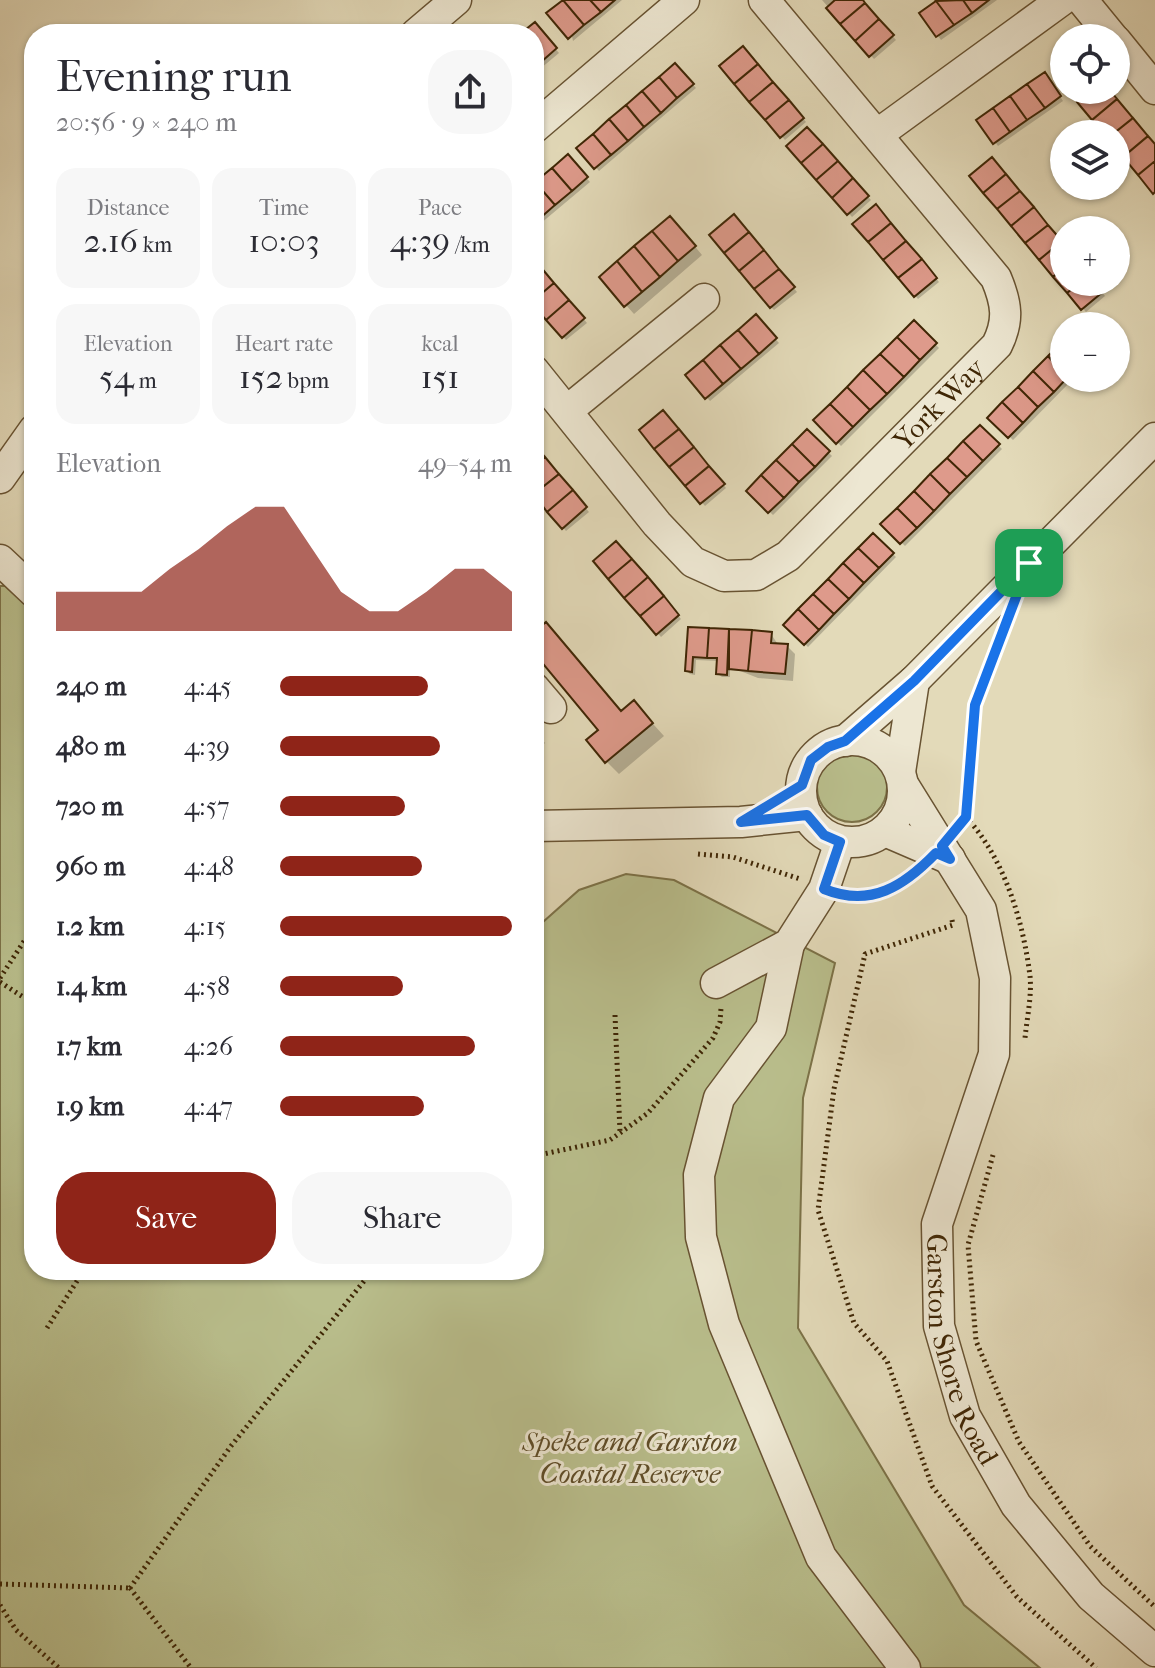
<!DOCTYPE html>
<meta charset="utf-8">
<style>
:root{--surface:#fff;--page:#f7f7f7;--text:#2b2b33;--muted:#7c7c81;--accent:#8f2418}
body{margin:0;font-family:"IM FELL French Canon",serif;background:var(--page);color:var(--text);height:100vh;display:flex;flex-direction:column;font-size:30px;white-space:nowrap}
*{box-sizing:border-box;margin:0}
p{font-size:26px;color:var(--muted)}
.icon{flex:none;width:44px;height:44px;fill:none;stroke:currentColor;stroke-width:2;stroke-linecap:round;stroke-linejoin:round}
.map{position:relative;flex:1;overflow:hidden}
.sheet{position:absolute;left:24px;top:24px;width:520px;height:1256px;display:flex;flex-direction:column;background:var(--surface);border-radius:32px;box-shadow:0 2px 6px #0004}
.sheet>*{flex:none}
.controls{position:absolute;left:1050px;top:24px;display:grid;gap:16px}
.controls a{display:grid;place-items:center;width:80px;height:80px;border-radius:50%;background:var(--surface);box-shadow:0 2px 6px #0004;font-size:40px}
.pin{position:absolute;display:grid;place-items:center;width:68px;height:68px;color:#fff;margin:-34px;border-radius:16px;box-shadow:0 4px 12px #0006}
.round{display:grid;place-items:center;flex:none;width:84px;height:84px;border-radius:32px;background:var(--page)}
.summary{display:flex;align-items:center;justify-content:space-between;height:136px;padding:0 32px}
h1{font-size:44px;font-weight:600;line-height:60px}
.metrics{display:grid;grid-template-columns:repeat(3,1fr);gap:12px;height:136px;padding:8px 32px}
.metrics div{display:grid;align-content:center;border-radius:20px;background:var(--page);text-align:center}
.metrics b{font-size:34px;font-weight:600}
.metrics small{font-size:22px;font-weight:400}
.metrics p{font-size:22px}
.chart{height:224px;padding:16px 32px}
.chart p{display:flex;justify-content:space-between}
.chart svg{width:100%;height:144px;margin-top:8px;fill:var(--accent);opacity:.7}
.primary-button{display:flex;gap:16px;margin-top:auto;padding:16px 32px}
.primary-button a{flex:1;height:92px;border-radius:32px;background:var(--accent);color:#fff;font-size:32px;font-weight:600;line-height:92px;text-align:center}
.primary-button a+a{background:var(--page);color:var(--text)}
ul{padding:0 32px;list-style:none;font-size:26px}
li{display:grid;grid-template-columns:128px 96px 1fr;align-items:center;height:60px}
li i{height:20px;border-radius:10px;background:var(--accent)}
.map>svg:first-child{display:block}
.green{fill:#b9be8c;stroke:#7c7248;stroke-width:2}
.shadow{fill:#0003}
.building{fill:#de9a8b;stroke:#3f2605;stroke-width:2}
.lines{fill:none;stroke-linecap:round;stroke-linejoin:round}
.minor-casing{stroke:#685332;stroke-width:33}
.path{stroke:#3f2605;stroke-width:5;stroke-dasharray:2 4;stroke-linecap:butt}
.minor{stroke:#ede7d2;stroke-width:30}
.route-casing{stroke:#fff;stroke-width:16}
.route{stroke:#1a73e8;stroke-width:10}
.labels{text-anchor:middle;stroke-width:6;stroke-linejoin:round;paint-order:stroke}
.street-label{font-size:28px;fill:#3f2605;stroke:#ede7d2}
.park-label{font-size:28px;font-style:italic;fill:#5e4c27;stroke:#ede7d2}
</style>
<div class="map">
<svg width="1155" height="1668" viewBox="0 0 1155 1668">
<rect width="100%" height="100%" fill="#e3dab9"/>
<filter id="stains"><feTurbulence type="fractalNoise" baseFrequency=".0025" numOctaves="4"/><feColorMatrix values="0 0 0 0 .2 0 0 0 0 .09 0 0 0 0 .02 0 0 0 .5 -.17"/></filter>
<radialGradient id="worn" r=".72"><stop offset=".6" stop-color="#630" stop-opacity="0"/><stop offset="1" stop-color="#630" stop-opacity=".3"/></radialGradient>
<!-- green -->
<path class="green" d="M0,586H6L34,609V1270H534V930L579,890L626,874L674,880L835,963L803,1098L798,1328L964,1605L1040,1668H0Z
M817 787a35 35 0 1 1 70 0a35 35 0 1 1-70 0Z"/>
<!-- shadow -->
<path class="shadow" d="M564,0H622L573,41Z
M822,0H861L896,40L874,59Z
M941,0H997L941,40L922,13Z
M534,24L559,53L534,74V34H523Z
M742,48L806,122L785,140L721,66Z
M675,65L696,88L599,171L579,148Z
M1048,78L1063,101L998,146L979,121Z
M807,130L871,200L852,217L789,146Z
M568,157L590,182L534,229V186Z
M995,163L1064,246V282H1094L1105,296L1086,312L972,176Z
M879,210L939,282L918,299L855,224Z
M737,220L797,292L774,310L771,307Z
M678,226L702,255L634,314L601,277Z
M534,261L587,323L566,340L534,303Z
M756,317L779,343L710,401L687,375Z
M914,323L939,348L841,446L816,420Z
M1064,343V378H1074L1013,440L990,418Z
M663,413L726,488L705,506L641,431Z
M980,427L1002,449L905,546L883,524Z
M807,431L832,456L773,515L748,491Z
M534,447L589,512L566,531L534,493Z
M873,536L896,557L808,647L786,625Z
M616,543L681,619L661,637L595,561Z
M690,629L771,634L779,646H787L795,654L793,681L758,678L730,667V677H722L718,674L719,661L696,660L695,675L690,674L687,671Z
M534,635L622,713L634,703L664,736L619,774L606,761L601,731L534,650Z
M534,730L545,743L534,753Z"/>
<!-- building -->
<path class="building" d="M563,0H590L601,12L584,25Z
M563,0L584,25L568,39L546,13Z
M590,0H615L601,12Z
M835,0H863L865,3L840,24L826,8Z
M963,0L972,13L954,25L936,1Z
M963,0H989L972,13Z
M936,1L954,25L936,37L919,13Z
M865,3L879,19L855,41L840,24Z
M879,19L894,35L869,57L855,41Z
M535,22L557,48L541,62L534,54V34H520Z
M743,46L758,64L734,84L719,66Z
M675,63L694,84L677,98L659,77Z
M758,64L773,82L749,102L734,84Z
M1045,72L1061,96L1045,108L1027,84Z
M659,77L677,98L661,113L642,91Z
M773,82L789,100L765,120L749,102Z
M1027,84L1045,108L1027,120L1010,96Z
M1091,90H1110L1117,99L1092,120L1077,102Z
M642,91L661,113L644,127L626,105Z
M1010,96L1027,120L1010,132L993,108Z
M1117,99L1133,118L1113,134H1103L1092,120Z
M789,100L804,118L780,138L765,120Z
M626,105L644,127L628,141L609,119Z
M993,108L1010,132L993,144L976,120Z
M1133,118L1148,136L1123,157L1116,149V134H1113Z
M609,119L628,141L611,155L593,134Z
M807,127L823,144L801,163L786,146Z
M593,134L611,155L594,169L576,148Z
M1148,136L1155,144V161L1138,175L1123,157Z
M823,144L838,161L816,180L801,163Z
M568,154L588,177L572,191L552,168Z
M992,157L1006,174L983,193L969,176Z
M838,161L853,178L832,198L816,180Z
M1155,161V192L1153,194L1138,175Z
M552,168L572,191L555,205L535,182Z
M1006,174L1020,191L997,209L983,193Z
M853,178L869,196L847,215L832,198Z
M535,182L555,205L539,219L534,213Z
M1020,191L1034,207L1011,226L997,209Z
M876,204L891,223L868,242L852,224Z
M1034,207L1048,225L1025,243L1011,226Z
M734,214L749,232L724,253L709,235Z
M670,216L696,246L678,261L652,231Z
M891,223L906,241L883,260L868,242Z
M1048,225L1062,241L1039,260L1025,243Z
M652,231L678,261L660,277L634,246Z
M749,232L764,250L739,271L724,253Z
M906,241L922,259L898,278L883,260Z
M1062,241L1064,267L1053,277L1039,260Z
M634,246L660,277L642,292L617,261Z
M764,250L779,269L754,289L739,271Z
M922,259L937,278L914,297L898,278Z
M617,261L642,292L624,307L599,277Z
M539,265L554,283L534,300V269Z
M1064,267V282H1081L1067,293L1053,277Z
M779,269L795,287L770,308L754,289Z
M1081,282H1096L1104,291L1081,310L1067,293Z
M554,283L569,300L546,320L534,306V300Z
M569,300L585,318L562,338L546,320Z
M756,314L777,338L759,354L738,330Z
M914,320L937,343L920,360L897,337Z
M738,330L759,354L741,369L720,345Z
M897,337L920,360L904,377L880,354Z
M1064,340V371L1048,356Z
M720,345L741,369L723,384L703,360Z
M880,354L904,377L887,394L863,370Z
M1048,356L1067,378L1054,392L1033,371Z
M703,360L723,384L705,399L685,375Z
M863,370L887,394L870,410L847,387Z
M1033,371L1054,392L1038,407L1018,387Z
M847,387L870,410L853,427L830,404Z
M1018,387L1038,407L1023,423L1002,402Z
M1002,402L1023,423L1008,438L987,418Z
M830,404L853,427L836,444L813,420Z
M663,410L679,429L654,449L639,430Z
M980,425L1000,444L983,461L963,441Z
M679,429L694,447L669,467L654,449Z
M807,429L830,451L815,467L792,444Z
M963,441L983,461L967,477L947,458Z
M534,444L545,457L534,466Z
M792,444L815,467L799,482L776,460Z
M694,447L709,466L685,486L669,467Z
M545,457L559,474L534,494V466Z
M947,458L967,477L950,494L930,474Z
M776,460L799,482L784,498L761,475Z
M709,466L725,484L700,504L685,486Z
M559,474L573,490L547,512L534,494Z
M930,474L950,494L934,511L914,491Z
M761,475L784,498L768,513L746,491Z
M573,490L587,507L562,529L547,512Z
M914,491L934,511L917,528L897,508Z
M897,508L917,528L900,544L880,524Z
M873,533L894,553L879,568L858,548Z
M616,541L632,559L608,579L593,561Z
M858,548L879,568L864,583L843,563Z
M632,559L648,577L624,598L608,579Z
M843,563L864,583L849,599L828,579Z
M648,577L664,596L640,616L624,598Z
M828,579L849,599L834,614L813,594Z
M813,594L834,614L819,630L798,609Z
M664,596L679,615L656,635L640,616Z
M798,609L819,630L804,645L783,625Z
M546,622L621,711L634,700L653,723L605,763L586,740L598,730L534,653V632Z
M688,627L709,628L707,658L693,657L692,672L685,671Z
M709,628L729,629L727,675L716,674L717,658H707Z
M729,629L752,630L748,671L729,669Z
M752,630L772,632L771,643L788,644L785,674L748,671Z"/>
<g class="lines">
<!-- minor casing -->
<g class="minor-casing">
<g id="minor">
<path d="M1082,0L1113,38"/>
<path d="M416,34L456,0"/>
<path d="M1116,41L1155,89"/>
<path d="M534,128L684,0"/>
<path d="M878,134L1062,0"/>
<path id="s1" d="M534,371L657,524L693,562L724,576L756,575L788,556L997,345C1009,321 1007,304 996,278L764,0"/>
<path d="M568,410L704,299"/>
<path d="M0,478L34,430"/>
<path d="M0,560L34,592"/>
<path d="M534,688L551,708"/>
<circle cx="852" cy="791" r="51"/>
<path d="M845,741L914,681L1155,438"/>
<path d="M900,772L914,681"/>
<path id="s2" d="M904,786L981,910L995,978L994,1054L937,1224L939,1326L965,1416L1016,1505L1091,1596L1155,1651"/>
<path d="M534,826L741,822L807,815"/>
<path d="M885,831L950,859"/>
<path d="M789,944L771,1028L719,1098L699,1175L701,1237L724,1324L821,1557L905,1668"/>
<path d="M716,983L789,944L824,889L840,842"/>
</g>
</g>
<!-- path -->
<path class="path" d="M966,817C1004,858 1023,920 1030,976C1032,995 1027,1018 1025,1038
M959,825L966,817L975,705L1002,635
M698,854L733,857L800,879
M851,896L881,895L914,873
M952,920L953,925L865,954L834,1089L818,1210L854,1323L887,1361L932,1486L1017,1597L1096,1668
M0,978L34,926
M0,982L34,1004
M615,1015L620,1132
M993,1155L968,1245L976,1341L1019,1442L1090,1546L1155,1607
M534,1156L610,1140L648,1113L713,1038L720,1022L721,1008
M47,1328L84,1270
M0,1584L130,1588
M130,1588L231,1446L373,1270
M130,1588L191,1668
M0,1605L16,1630L59,1668"/>
<!-- minor -->
<use href="#minor" class="minor"/>
</g>
<g class="lines">
<!-- route casing -->
<g class="route-casing">
<path id="route" d="M1029,563L975,705L966,817L942,846L950,859L936,853C904,886 871,908 824,889L840,842L824,835L807,815L741,822L802,785L811,760L828,747L845,741L914,681Z"/>
</g>
<!-- route -->
<use href="#route" class="route"/>
</g>
<g class="labels">
<!-- street labels -->
<g class="street-label">
<text dy="10" stroke="none"><textPath href="#s1" startOffset="566">York Way</textPath></text>
<text dy="10" stroke="none"><textPath href="#s2" startOffset="600">Garston Shore Road</textPath></text>
</g>
<!-- park labels -->
<g class="park-label">
<text x="630" y="1451">Speke and Garston<tspan x="630" dy="32">Coastal Reserve</tspan></text>
</g>
</g>
<rect width="100%" height="100%" filter="url(#stains)"/>
<rect width="100%" height="100%" fill="url(#worn)"/>
</svg>
<div class="controls">
<a><svg class="icon" aria-label="locate" viewBox="0 0 24 24"><circle cx="12" cy="12" r="6"/><path d="M12 2v4M12 18v4M2 12h4M18 12h4"/></svg></a>
<a><svg class="icon" aria-label="layers" viewBox="0 0 24 24"><path d="M12 4l9 5-9 5-9-5zM3 14l9 5 9-5"/></svg></a>
<a>+</a>
<a>−</a>
</div>
<div class="pin" style="left:1029px;top:563px;background:#1e9e55"><svg class="icon" aria-label="arrive" viewBox="0 0 24 24"><path d="M6 21V4h12l-3 4 3 4H6"/></svg></div>
<section class="sheet">
<div class="summary"><div><h1>Evening run</h1><p>20:56 · 9 × 240 m</p></div><a class="round"><svg class="icon" aria-label="share" viewBox="0 0 24 24"><path d="M12 15V3M7 8l5-5 5 5M5 13v7h14v-7"/></svg></a></div>
<div class="metrics">
<div><p>Distance</p><b>2.16<small> km</small></b></div>
<div><p>Time</p><b>10:03</b></div>
<div><p>Pace</p><b>4:39<small> /km</small></b></div>
</div>
<div class="metrics">
<div><p>Elevation</p><b>54<small> m</small></b></div>
<div><p>Heart rate</p><b>152<small> bpm</small></b></div>
<div><p>kcal</p><b>151</b></div>
</div>
<div class="chart"><p><span>Elevation</span>49–54 m</p>
<svg viewBox="0 0 160 44" preserveAspectRatio="none"><path d="M0 44V32L10 32L20 32L30 32L40 25L50 19L60 12L70 6L80 6L90 19L100 32L110 38L120 38L130 32L140 25L150 25L160 32V44z"/></svg>
</div>
<ul>
<li><b>240 m</b>4:45<i style="width:64%"></i></li>
<li><b>480 m</b>4:39<i style="width:69%"></i></li>
<li><b>720 m</b>4:57<i style="width:54%"></i></li>
<li><b>960 m</b>4:48<i style="width:61%"></i></li>
<li><b>1.2 km</b>4:15<i style="width:100%"></i></li>
<li><b>1.4 km</b>4:58<i style="width:53%"></i></li>
<li><b>1.7 km</b>4:26<i style="width:84%"></i></li>
<li><b>1.9 km</b>4:47<i style="width:62%"></i></li>
</ul>
<div class="primary-button"><a>Save</a><a>Share</a></div>
</section>
</div>
